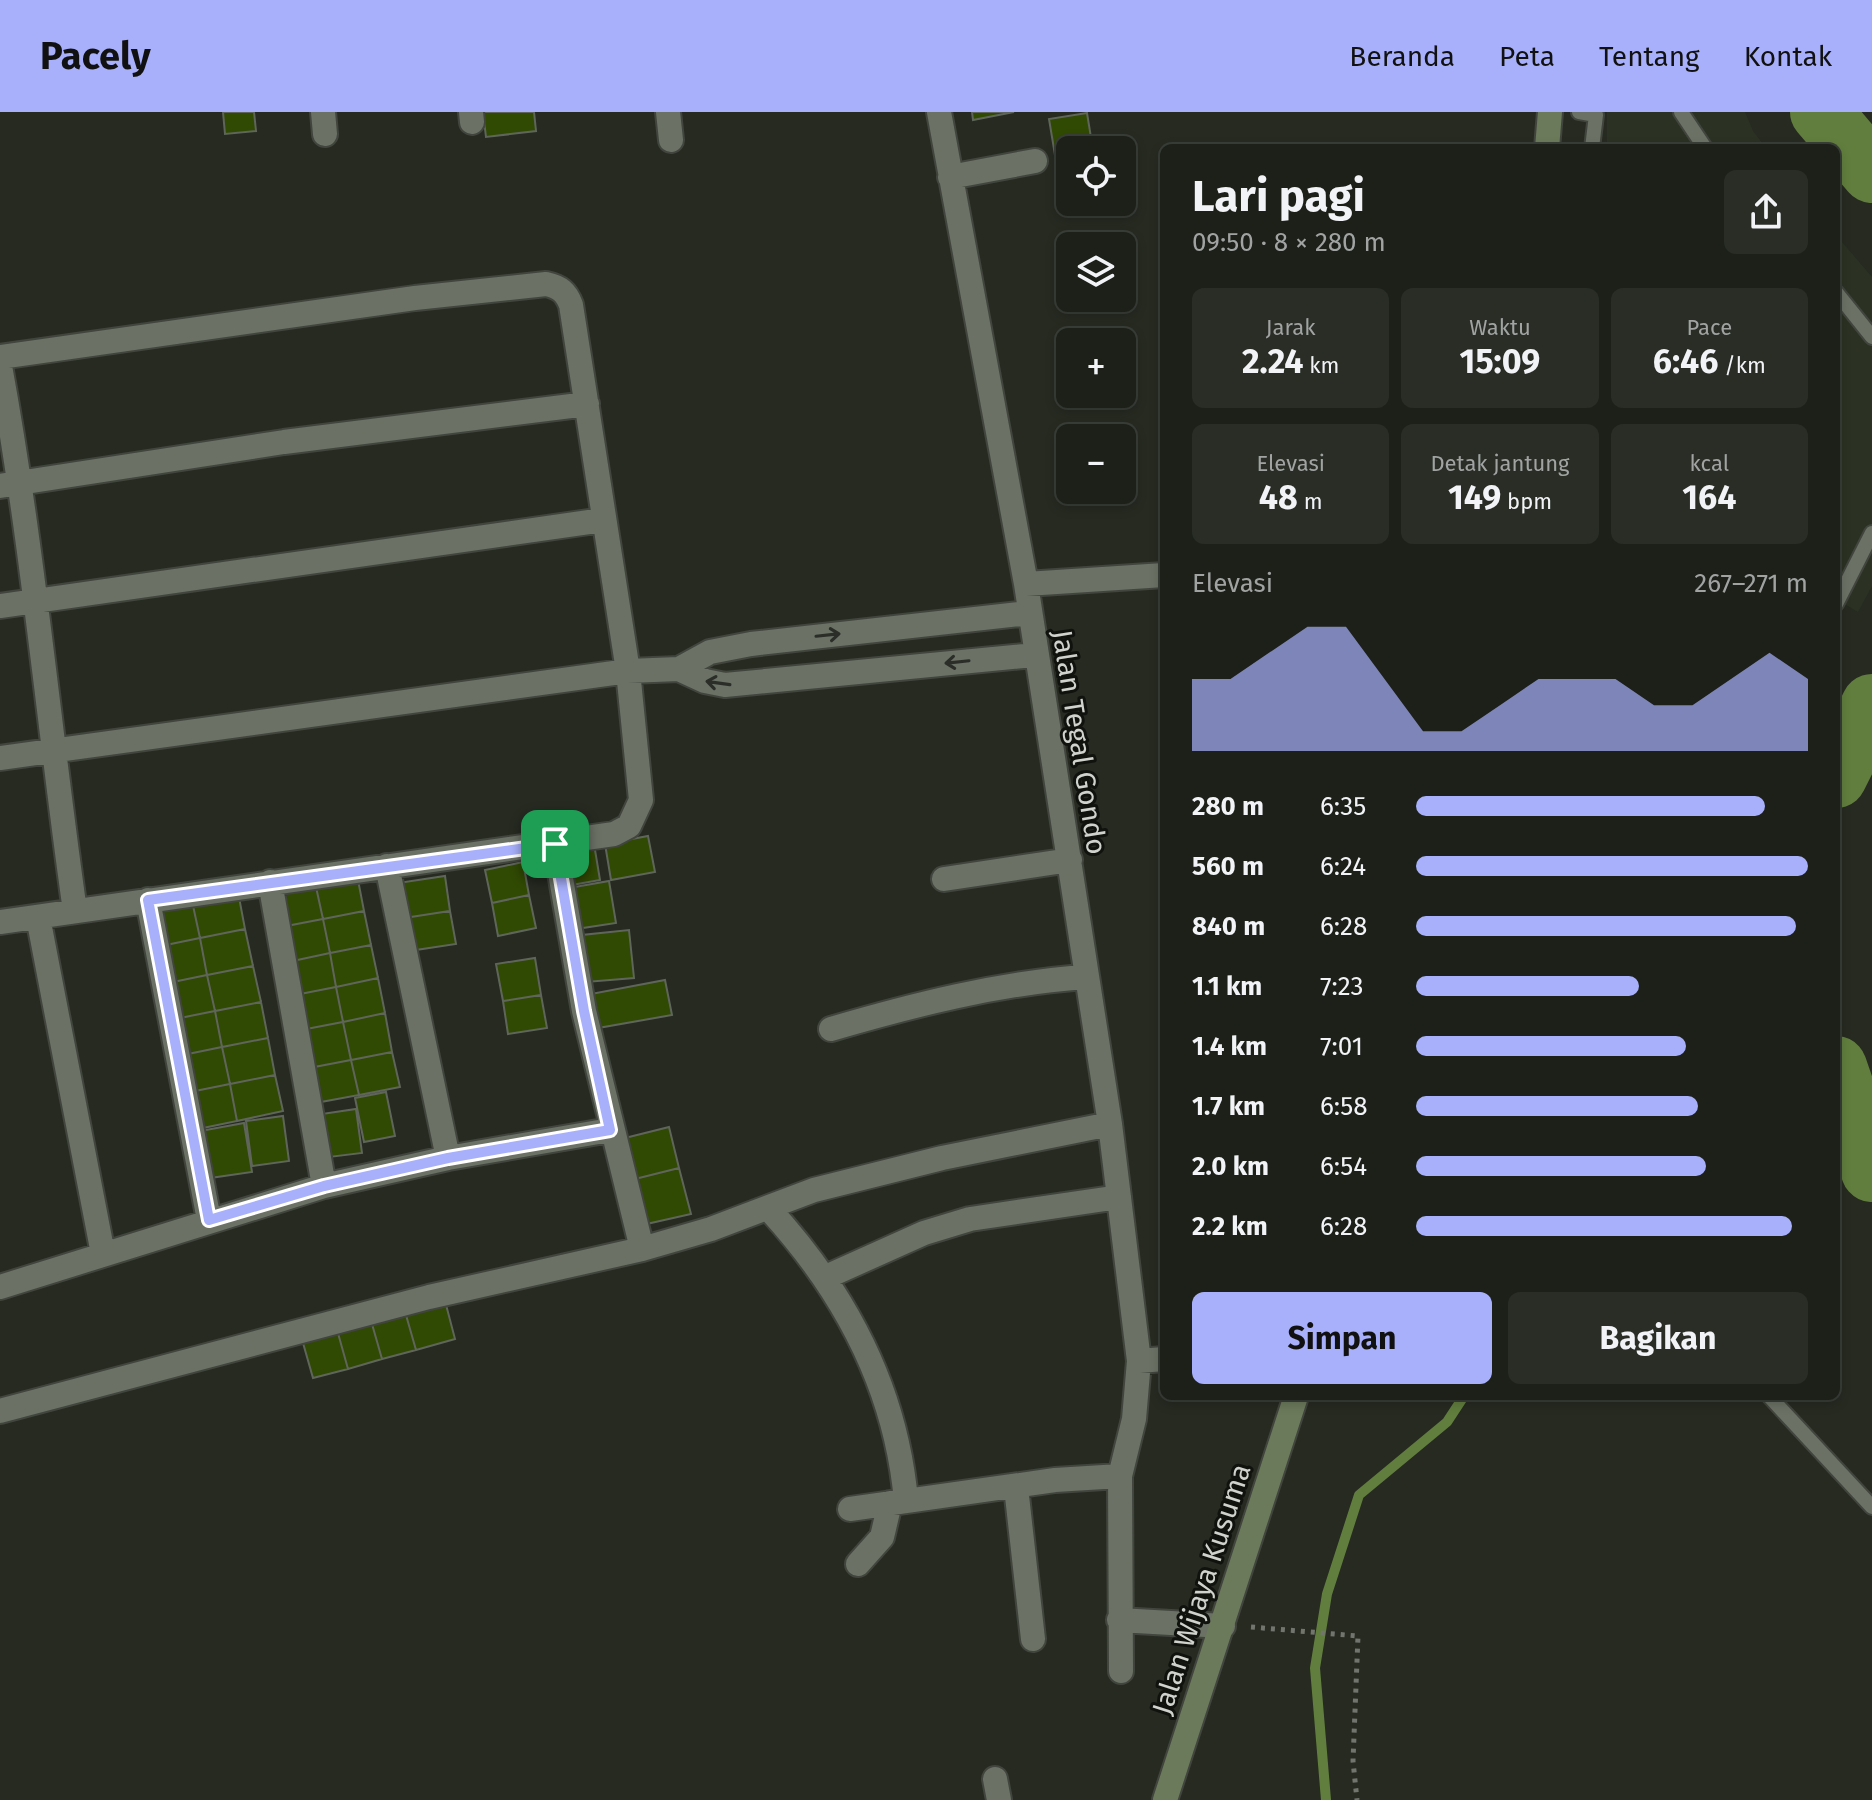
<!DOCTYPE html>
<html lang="id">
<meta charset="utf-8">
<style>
:root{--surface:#1c2019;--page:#292d26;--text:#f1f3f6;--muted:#a0a3a2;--line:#3a3e38;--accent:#a8b0fc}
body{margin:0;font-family:"Fira Sans",sans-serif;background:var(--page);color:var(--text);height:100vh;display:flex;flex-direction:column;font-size:30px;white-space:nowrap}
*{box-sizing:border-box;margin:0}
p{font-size:26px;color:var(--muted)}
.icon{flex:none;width:44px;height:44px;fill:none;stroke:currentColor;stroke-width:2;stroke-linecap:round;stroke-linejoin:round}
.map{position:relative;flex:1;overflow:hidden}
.panel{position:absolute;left:1160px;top:32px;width:680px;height:1256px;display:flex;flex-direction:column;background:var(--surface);border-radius:12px;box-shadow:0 4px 12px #0003,0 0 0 2px var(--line)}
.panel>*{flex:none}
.controls{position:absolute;left:1056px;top:24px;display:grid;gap:16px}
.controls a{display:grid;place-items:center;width:80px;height:80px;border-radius:12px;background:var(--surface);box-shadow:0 4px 12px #0003,0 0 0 2px var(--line);font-size:40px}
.pin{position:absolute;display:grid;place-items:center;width:68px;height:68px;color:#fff;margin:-34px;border-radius:16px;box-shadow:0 4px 12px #0006}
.round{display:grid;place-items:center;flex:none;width:84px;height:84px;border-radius:12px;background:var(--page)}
.head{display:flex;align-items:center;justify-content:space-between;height:136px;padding:0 32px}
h1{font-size:44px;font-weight:700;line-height:60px}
.stats{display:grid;grid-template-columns:repeat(3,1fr);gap:12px;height:136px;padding:8px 32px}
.stats div{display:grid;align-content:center;border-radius:12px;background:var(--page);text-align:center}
.stats b{font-size:34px;font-weight:700}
.stats small{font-size:22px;font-weight:400}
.stats p{font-size:22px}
.chart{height:224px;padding:16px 32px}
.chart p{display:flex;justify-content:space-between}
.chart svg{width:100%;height:144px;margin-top:8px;fill:var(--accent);opacity:.7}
.primary-button{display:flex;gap:16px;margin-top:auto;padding:16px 32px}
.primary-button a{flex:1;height:92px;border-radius:12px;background:var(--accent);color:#111;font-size:32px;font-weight:700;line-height:92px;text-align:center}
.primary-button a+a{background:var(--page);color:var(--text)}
ul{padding:0 32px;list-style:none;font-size:26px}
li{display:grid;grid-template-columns:128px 96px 1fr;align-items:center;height:60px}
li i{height:20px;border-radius:10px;background:var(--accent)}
header{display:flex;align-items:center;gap:48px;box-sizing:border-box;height:112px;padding:0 40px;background:var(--accent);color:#111}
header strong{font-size:38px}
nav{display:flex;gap:44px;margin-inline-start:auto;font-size:28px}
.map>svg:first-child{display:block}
.built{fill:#2b3223}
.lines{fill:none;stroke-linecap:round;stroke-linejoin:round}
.stream{stroke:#617e3e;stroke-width:10}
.river{stroke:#617e3e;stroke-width:62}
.building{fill:#304903;stroke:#5f655a;stroke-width:2}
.lane-casing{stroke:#41453d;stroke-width:18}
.street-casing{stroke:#41453d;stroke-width:28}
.secondary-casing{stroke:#41453d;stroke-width:28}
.path{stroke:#72756e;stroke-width:5;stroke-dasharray:4 6;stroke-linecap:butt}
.lane{stroke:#6b7165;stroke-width:14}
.street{stroke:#6b7165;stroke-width:24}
.secondary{stroke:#6c7a5c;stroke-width:24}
.oneway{stroke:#2b2e28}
.route-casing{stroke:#fff;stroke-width:16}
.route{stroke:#a8b0fc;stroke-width:10}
.labels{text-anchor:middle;stroke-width:6;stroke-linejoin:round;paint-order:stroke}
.street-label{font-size:28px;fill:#d0d3cd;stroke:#10120e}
</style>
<header>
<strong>Pacely</strong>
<nav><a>Beranda</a><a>Peta</a><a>Tentang</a><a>Kontak</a></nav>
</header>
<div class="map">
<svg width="1872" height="1688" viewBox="0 0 1872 1688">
<rect width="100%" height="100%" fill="#262a21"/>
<!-- built -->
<path class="built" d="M1607,0H1745L1753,19L1766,36H1607Z
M1836,123L1872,165V474L1858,500L1836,487Z"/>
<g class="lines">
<!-- stream -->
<path class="stream" d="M1326,1688L1315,1556L1327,1482L1359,1383L1447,1310L1464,1284"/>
<!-- river -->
<path class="river" d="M1821,0L1872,60
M1836,665L1872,593
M1836,955L1872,1059"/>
</g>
<!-- building -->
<path class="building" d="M223,0H254L256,19L225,22Z
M483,0H534L536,19L486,25Z
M972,0H1014L973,8Z
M1087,1L1093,38H1070V77L1061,79L1049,7Z
M648,724L655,760L611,768L605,732Z
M594,732L600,768L566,774L560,737Z
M523,750L529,783L492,791L485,758Z
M445,764L450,799L404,806L398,771Z
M358,768L364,799L323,807L316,775Z
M609,769L616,811L576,817L569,776Z
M316,775L323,807L281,815L274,784Z
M238,780L245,817L200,826L192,789Z
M529,783L536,816L498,824L492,791Z
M192,789L200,826L161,834L153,797Z
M364,799L371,833L330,841L323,807Z
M450,799L456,832L409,839L404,806Z
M323,807L330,841L288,850L281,815Z
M245,817L253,854L207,863L200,826Z
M629,818L634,866L586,870L582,823Z
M200,826L207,863L168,871L161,834Z
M371,833L378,866L336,875L330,841Z
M330,841L336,875L295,883L288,850Z
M535,846L541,883L503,889L496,852Z
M253,854L261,890L215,899L207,863Z
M207,863L215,899L175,907L168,871Z
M378,866L385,901L343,910L336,875Z
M665,868L672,903L598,916L591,882Z
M336,875L343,910L301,918L295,883Z
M541,883L547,916L508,922L503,889Z
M261,890L268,926L222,935L215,899Z
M215,899L222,935L183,943L175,907Z
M385,901L392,940L351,948L343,910Z
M343,910L351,948L309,956L301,918Z
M268,926L275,963L230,972L222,935Z
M222,935L230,972L190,980L183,943Z
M392,940L400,975L359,983L351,948Z
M351,948L359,983L310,992L304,957Z
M275,963L283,999L237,1009L230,972Z
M230,972L237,1009L198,1017L190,980Z
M386,980L395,1024L364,1030L355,986Z
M356,997L362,1041L321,1046L315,1003Z
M283,1004L289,1049L252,1054L246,1009Z
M244,1011L252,1060L203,1067L195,1020Z
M669,1015L679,1056L631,1068L621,1027Z
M679,1056L691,1102L642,1113L631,1068Z
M444,1185L455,1227L416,1238L404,1196Z
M404,1196L416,1238L382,1247L370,1205Z
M370,1205L382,1247L348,1257L336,1214Z
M336,1214L348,1257L313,1266L301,1224Z"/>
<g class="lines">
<!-- lane casing -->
<g class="lane-casing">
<path id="lane" d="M1579,0L1596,3L1592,36
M1681,0L1705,36
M1836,180L1872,225
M1836,492L1872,421
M1769,1284L1872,1395"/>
</g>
<!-- street casing -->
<g class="street-casing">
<path id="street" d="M323,0L325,22
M471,0L472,10
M668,0L671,28
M939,0L1026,472L1110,1012L1139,1249L1164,1247
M950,65L1035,49
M0,245L415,186L546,172C560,175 566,180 571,193L628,559L641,688L629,714L614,722L0,810
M0,254C33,434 49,617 75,799
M0,374L284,330L587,292
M1026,472L1164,463
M0,494L603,408
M679,557L705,569L725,573L1034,543
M0,646L628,559L679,557L710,540L751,532L1028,501
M555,732L584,899L642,1137
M387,754L448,1046
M944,767L1070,748
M270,770L324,1074
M148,788L209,1108
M38,805L103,1142
M831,917C913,893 999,871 1085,865
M769,1097C845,1180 896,1275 906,1389
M826,1165L924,1121L970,1107L1119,1085
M0,1175L324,1074L448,1046L610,1018
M0,1299L429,1185L642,1137L711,1117L814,1078L942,1046L1110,1012
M1120,1364L1121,1559
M1016,1375L1033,1527
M850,1397L1055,1368L1120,1364L1134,1307L1139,1249
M858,1452L882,1425L890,1391
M1119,1508L1223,1514
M995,1667L999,1688"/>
</g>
<!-- secondary casing -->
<g class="secondary-casing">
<path id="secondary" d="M1547,36L1550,0
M1165,1688L1296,1284"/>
</g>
<!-- path -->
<path class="path" d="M1251,1515L1358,1524L1353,1649L1357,1688"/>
<!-- lane -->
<use href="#lane" class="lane"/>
<!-- street -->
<use href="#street" class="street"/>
<!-- secondary -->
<use href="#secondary" class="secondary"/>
</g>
<!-- one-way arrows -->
<defs><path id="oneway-shaft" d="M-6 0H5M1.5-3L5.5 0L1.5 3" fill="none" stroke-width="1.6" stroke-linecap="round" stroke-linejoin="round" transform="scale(2)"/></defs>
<g class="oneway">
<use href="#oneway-shaft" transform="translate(828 523) rotate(-6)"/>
<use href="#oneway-shaft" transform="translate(957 550) rotate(174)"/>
<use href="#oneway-shaft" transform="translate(718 571) rotate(-172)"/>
</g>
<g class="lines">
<!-- route casing -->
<g class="route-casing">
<path id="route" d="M555,732L584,899L610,1018L448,1046L324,1074L209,1108L148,788Z"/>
</g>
<!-- route -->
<use href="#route" class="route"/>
</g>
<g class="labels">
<!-- street labels -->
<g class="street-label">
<text transform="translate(1080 630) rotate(81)" y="10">Jalan Tegal Gondo</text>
<text transform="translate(1201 1477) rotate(-72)" y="10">Jalan Wijaya Kusuma</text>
</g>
</g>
</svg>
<div class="controls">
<a><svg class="icon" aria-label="locate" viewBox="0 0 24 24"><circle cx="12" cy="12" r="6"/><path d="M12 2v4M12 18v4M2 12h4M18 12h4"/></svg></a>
<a><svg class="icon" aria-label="layers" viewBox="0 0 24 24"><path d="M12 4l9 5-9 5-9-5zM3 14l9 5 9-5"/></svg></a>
<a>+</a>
<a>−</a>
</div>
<div class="pin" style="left:555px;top:732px;background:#1e9e55"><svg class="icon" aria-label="arrive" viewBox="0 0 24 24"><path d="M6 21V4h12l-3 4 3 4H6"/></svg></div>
<section class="panel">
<div class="head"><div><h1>Lari pagi</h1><p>09:50 · 8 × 280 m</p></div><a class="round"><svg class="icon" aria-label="share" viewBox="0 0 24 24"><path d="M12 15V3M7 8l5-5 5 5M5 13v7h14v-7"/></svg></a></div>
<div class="stats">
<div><p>Jarak</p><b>2.24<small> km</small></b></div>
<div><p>Waktu</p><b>15:09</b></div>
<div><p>Pace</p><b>6:46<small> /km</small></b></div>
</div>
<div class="stats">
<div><p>Elevasi</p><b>48<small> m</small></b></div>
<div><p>Detak jantung</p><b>149<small> bpm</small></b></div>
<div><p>kcal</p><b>164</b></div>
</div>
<div class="chart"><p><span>Elevasi</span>267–271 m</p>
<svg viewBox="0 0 160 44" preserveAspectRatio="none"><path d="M0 44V22L10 22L20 14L30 6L40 6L50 22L60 38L70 38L80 30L90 22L100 22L110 22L120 30L130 30L140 22L150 14L160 22V44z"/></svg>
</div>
<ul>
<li><b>280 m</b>6:35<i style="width:89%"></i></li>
<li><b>560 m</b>6:24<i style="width:100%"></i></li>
<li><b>840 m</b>6:28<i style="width:97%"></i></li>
<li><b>1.1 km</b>7:23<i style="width:57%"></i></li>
<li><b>1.4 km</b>7:01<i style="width:69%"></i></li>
<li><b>1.7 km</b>6:58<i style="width:72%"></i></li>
<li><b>2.0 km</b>6:54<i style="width:74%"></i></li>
<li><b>2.2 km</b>6:28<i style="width:96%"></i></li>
</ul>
<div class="primary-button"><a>Simpan</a><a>Bagikan</a></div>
</section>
</div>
